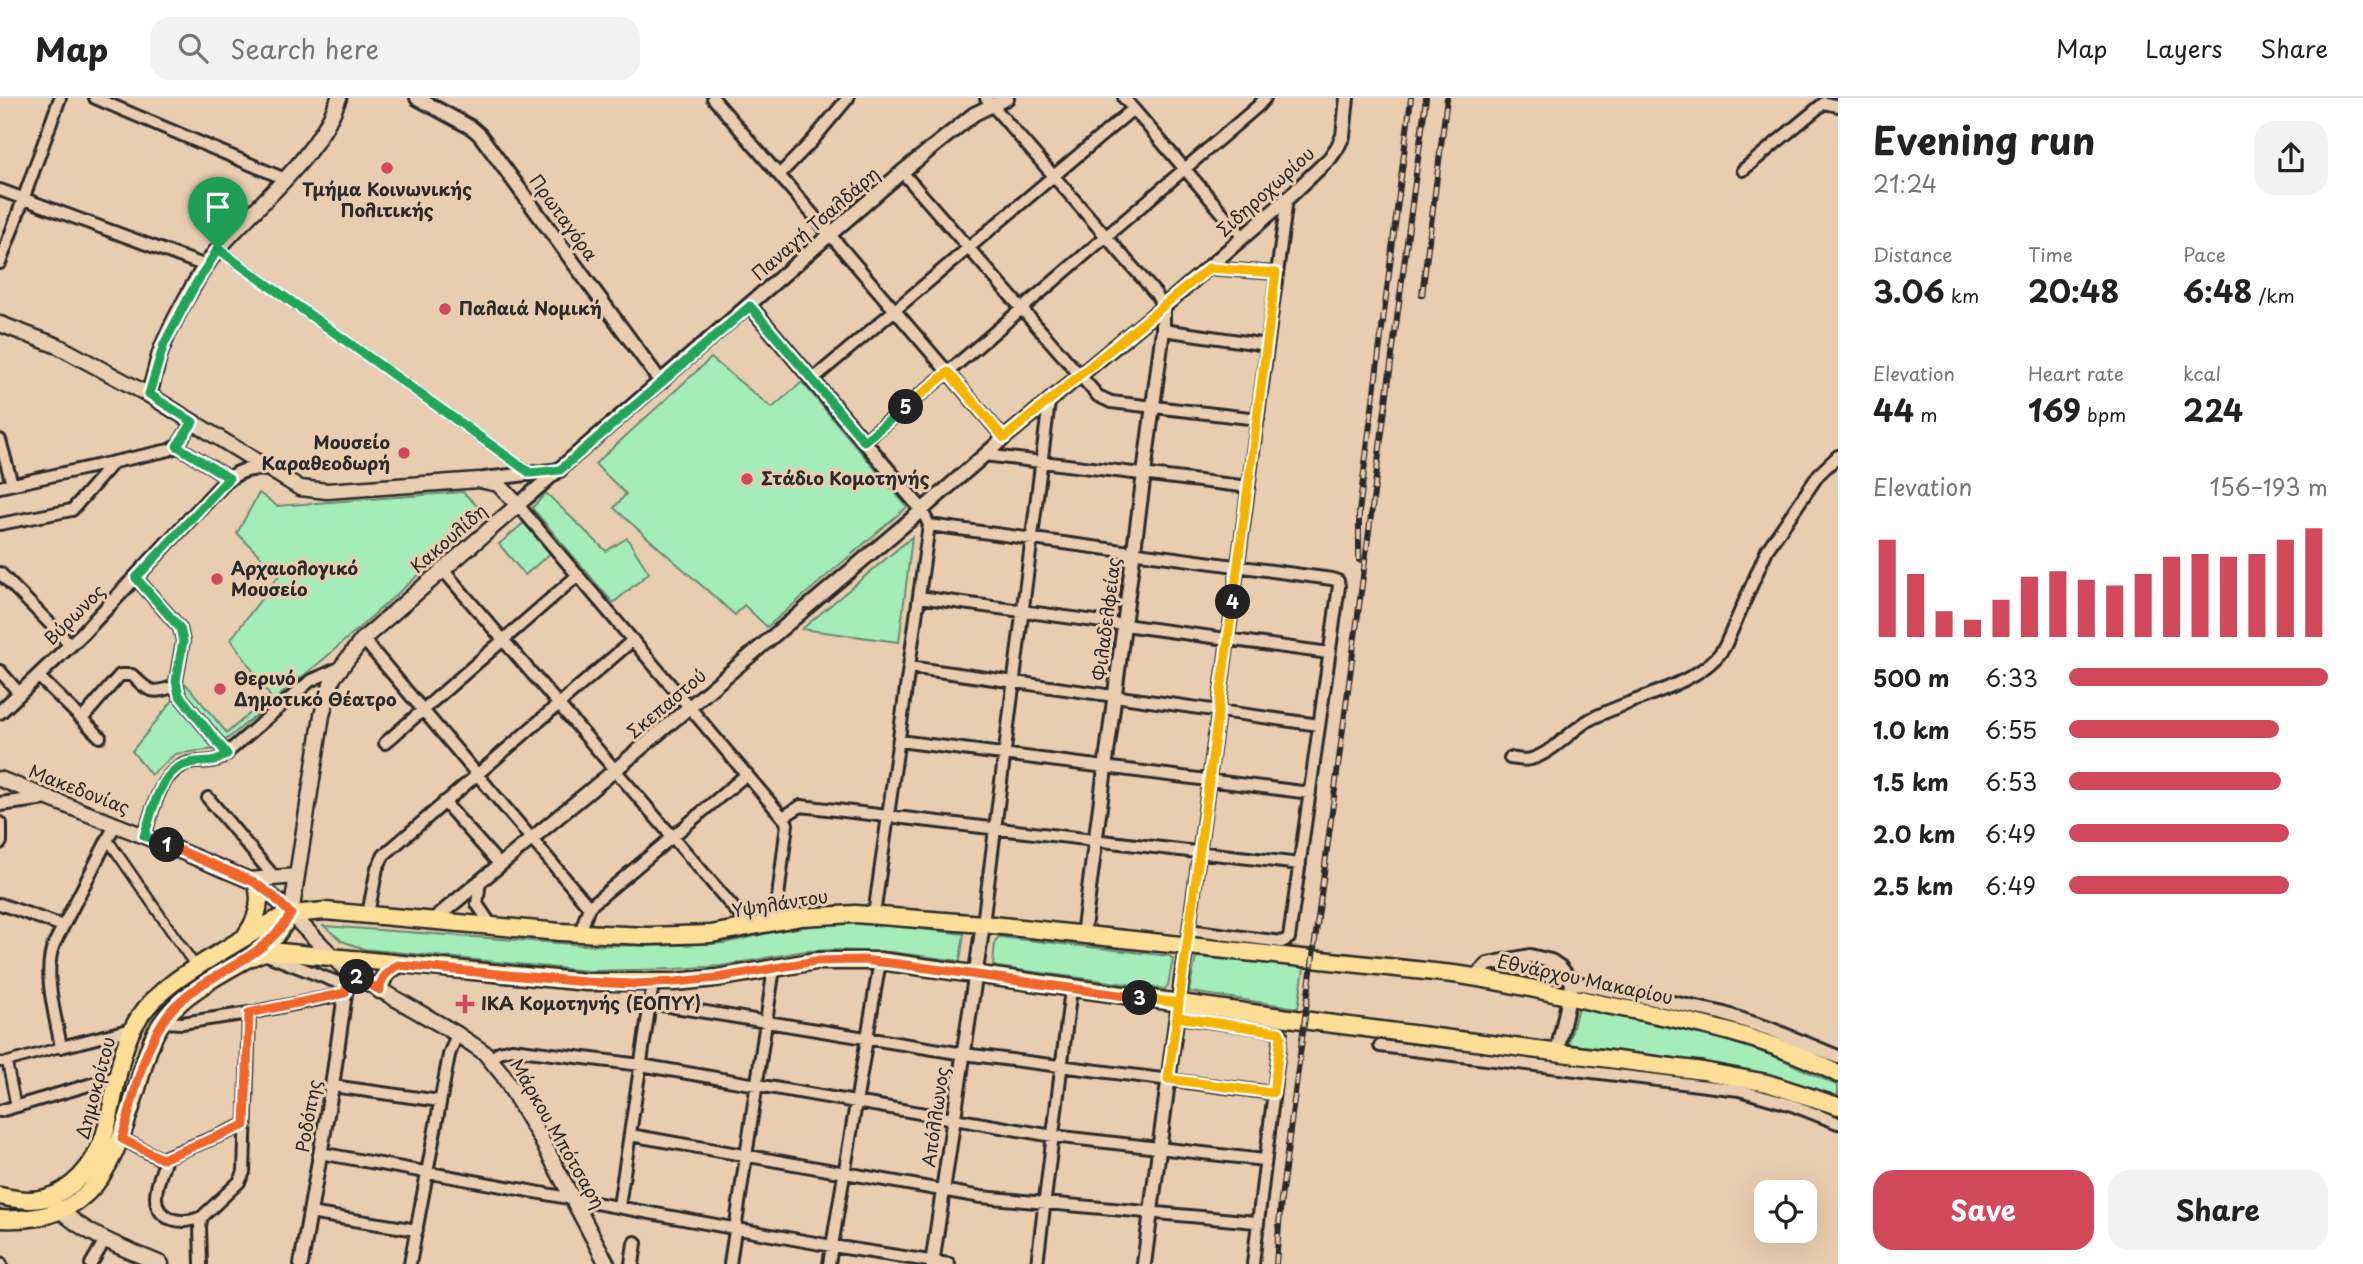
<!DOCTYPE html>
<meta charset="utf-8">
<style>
:root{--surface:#fff;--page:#f2f2f2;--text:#222;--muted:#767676;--line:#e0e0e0;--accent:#d1495b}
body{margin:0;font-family:"Playpen Sans",sans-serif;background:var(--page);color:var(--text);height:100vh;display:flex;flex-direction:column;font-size:26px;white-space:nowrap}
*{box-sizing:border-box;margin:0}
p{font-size:23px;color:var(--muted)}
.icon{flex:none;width:38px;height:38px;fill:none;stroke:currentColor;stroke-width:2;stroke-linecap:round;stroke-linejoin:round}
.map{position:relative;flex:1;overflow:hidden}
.panel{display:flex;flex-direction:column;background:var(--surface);width:525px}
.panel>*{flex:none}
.buttons{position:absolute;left:1754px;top:1082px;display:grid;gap:14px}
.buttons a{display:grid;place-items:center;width:63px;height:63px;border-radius:14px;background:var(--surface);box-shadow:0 7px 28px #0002;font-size:35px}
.pin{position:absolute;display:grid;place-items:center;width:60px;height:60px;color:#fff;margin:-72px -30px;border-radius:50% 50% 50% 0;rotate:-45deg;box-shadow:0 0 7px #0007}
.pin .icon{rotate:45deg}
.km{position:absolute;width:35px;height:35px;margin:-18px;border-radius:50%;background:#222;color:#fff;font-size:19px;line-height:35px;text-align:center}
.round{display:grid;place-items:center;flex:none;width:74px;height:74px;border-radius:21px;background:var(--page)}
.overview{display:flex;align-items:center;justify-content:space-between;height:119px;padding:0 35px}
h1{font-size:38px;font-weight:700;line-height:52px}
.metrics{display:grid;grid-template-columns:repeat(3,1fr);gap:10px;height:119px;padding:7px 35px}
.metrics div{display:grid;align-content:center}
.metrics b{font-size:30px;font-weight:700}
.metrics small{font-size:19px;font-weight:400}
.metrics p{font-size:19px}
.chart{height:196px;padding:14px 35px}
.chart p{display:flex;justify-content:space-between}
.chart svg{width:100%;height:126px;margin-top:7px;stroke:var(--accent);stroke-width:6}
.cta{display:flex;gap:14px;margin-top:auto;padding:14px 35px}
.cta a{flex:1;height:80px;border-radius:21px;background:var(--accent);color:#fff;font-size:28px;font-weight:700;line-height:80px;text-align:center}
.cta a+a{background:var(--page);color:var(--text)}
ul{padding:0 35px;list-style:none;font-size:23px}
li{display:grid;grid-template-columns:112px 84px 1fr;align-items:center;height:52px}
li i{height:18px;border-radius:9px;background:var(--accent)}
header{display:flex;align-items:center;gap:42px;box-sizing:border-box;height:98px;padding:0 35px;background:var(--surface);border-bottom:2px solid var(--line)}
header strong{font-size:33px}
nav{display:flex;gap:38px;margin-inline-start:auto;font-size:24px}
.search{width:490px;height:63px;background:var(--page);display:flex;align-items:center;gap:18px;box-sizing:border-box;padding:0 24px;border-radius:21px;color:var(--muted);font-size:26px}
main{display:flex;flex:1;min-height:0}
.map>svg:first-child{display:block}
.green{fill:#a4edbb;stroke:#688c73;stroke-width:2}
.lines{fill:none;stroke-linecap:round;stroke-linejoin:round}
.pedestrian-casing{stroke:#2b2b2b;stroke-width:13}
.minor-casing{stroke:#2b2b2b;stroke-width:16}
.tertiary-casing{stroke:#2b2b2b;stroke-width:18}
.secondary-casing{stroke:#2b2b2b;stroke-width:19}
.primary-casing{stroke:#2b2b2b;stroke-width:21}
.pedestrian{stroke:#e9cdb0;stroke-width:8}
.minor{stroke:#e9cdb0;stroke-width:10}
.tertiary{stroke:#e9cdb0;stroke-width:12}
.secondary{stroke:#e9cdb0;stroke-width:14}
.primary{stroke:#fdde96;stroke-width:16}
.rail-casing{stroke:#2b2b2b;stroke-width:6}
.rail{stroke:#e9cdb0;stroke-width:3.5;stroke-dasharray:10;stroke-linecap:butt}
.split-1-casing{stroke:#fff;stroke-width:14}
.split-2-casing{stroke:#fff;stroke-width:14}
.split-3-casing{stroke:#fff;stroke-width:14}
.split-4-casing{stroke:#fff;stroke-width:14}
.split-5-casing{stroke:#fff;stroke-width:14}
.split-6-casing{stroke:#fff;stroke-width:14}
.split-1{stroke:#22a559;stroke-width:9}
.split-2{stroke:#f0652b;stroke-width:9}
.split-3{stroke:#f0652b;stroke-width:9}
.split-4{stroke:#f5b400;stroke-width:9}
.split-5{stroke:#f5b400;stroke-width:9}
.split-6{stroke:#22a559;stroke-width:9}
.poi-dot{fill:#d1495b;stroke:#e9cdb0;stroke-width:2.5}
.labels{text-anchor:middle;stroke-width:6;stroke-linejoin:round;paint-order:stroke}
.poi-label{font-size:18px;font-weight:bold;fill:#2b2b2b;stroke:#e9cdb0;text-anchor:start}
.street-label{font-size:18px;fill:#2b2b2b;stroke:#e9cdb0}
</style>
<header>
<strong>Map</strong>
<div class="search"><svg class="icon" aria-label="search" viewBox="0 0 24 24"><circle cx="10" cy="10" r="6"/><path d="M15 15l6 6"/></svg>Search here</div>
<nav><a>Map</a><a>Layers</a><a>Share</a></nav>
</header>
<main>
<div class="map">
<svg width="1838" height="1166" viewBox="0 0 1838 1166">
<rect width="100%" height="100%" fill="#e9cdb0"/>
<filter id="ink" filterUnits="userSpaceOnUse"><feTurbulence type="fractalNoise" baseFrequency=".0143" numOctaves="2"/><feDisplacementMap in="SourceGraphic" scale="14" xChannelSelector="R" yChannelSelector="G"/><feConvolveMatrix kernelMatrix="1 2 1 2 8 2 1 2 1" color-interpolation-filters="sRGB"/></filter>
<g filter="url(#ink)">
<!-- green -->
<path class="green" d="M711,260L772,310L802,284L907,409L767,529L744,507L735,517L614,410L626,396L595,366Z
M463,394L486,417L325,560L215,651L175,656L151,677L132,653L186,586L227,635L270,598L231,541L279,477L237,435L259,395L277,408Z
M546,395L606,453L627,440L649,475L613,505L532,410Z
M526,423L553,453L525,477L499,446Z
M912,439L899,544L802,531Z
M827,825H867L964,836L960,863L891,854L833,852L805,853L721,868L674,871L588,873L364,851L342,843L324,828L585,847L657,848L725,845L773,834Z
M999,839L1170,858L1173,861L1168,887L1165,891L997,869L993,867L995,843Z
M1196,859L1304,869L1298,910L1191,894L1189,893Z
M1578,909L1727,942L1779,960L1838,988V1000L1775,981L1568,949Z"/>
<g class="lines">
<!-- pedestrian casing -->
<g class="pedestrian-casing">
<path id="pedestrian" d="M218,151L530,375
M108,742L196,869
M0,964H7L61,949
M7,964L16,1009"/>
</g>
<!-- minor casing -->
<g class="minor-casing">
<path id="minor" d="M95,0L285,81
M713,0L1004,340
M986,0L1156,196L1163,209
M1124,0L1243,139
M1743,72L1824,5L1838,8
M902,74L1098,298L1111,304L1258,321
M779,77L812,43L848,0
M0,92L206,168
M0,165L60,0
M1208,170L1276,175
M1163,232L1267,247
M812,282L1133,11
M0,342L12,386
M864,343L948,274L1258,8L1265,0
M177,348L229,380
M984,357L1249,389
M0,389L169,352L177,348L193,324
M518,407L785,722L787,726L775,823
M0,426L72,412L114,364
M929,427L1332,481L1338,483L1339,488L1289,840L1282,844L1189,832
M443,472L750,829
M0,475L70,546
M136,480L180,530L183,543L176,583L179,597L227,656
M919,499L1329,555
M363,541L589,809
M909,569L1319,627
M0,573L19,595
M38,578L82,621L120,577H132C150,595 152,596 176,588
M82,621L100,639
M899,643L1310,695
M385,645L578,477
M1510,660C1516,661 1525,663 1531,661C1553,655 1570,633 1589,622C1627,601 1703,587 1725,548L1767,452L1819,376L1838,358
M208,700L275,780
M444,704L500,767
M783,719L801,708L1300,766
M115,727L54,846C42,874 56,920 61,949L132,931
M144,738C153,713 159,673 189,665C200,662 211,666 221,660L310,583L339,570
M480,783L477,806L492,828
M0,806L63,828
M368,816L377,770L384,757L633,542
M874,817L929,427L922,412
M983,826L1049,304
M580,835L589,809L747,676
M1188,839L1287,101
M267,857L347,888
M650,905L964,956L1273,995
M1177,919L1268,931L1281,935L1253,1166
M162,924L182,925L249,915L345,896
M1380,948L1739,992L1792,1007L1838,1025
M492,962L499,954L512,951L641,967L1053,1038L1264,1062
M332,988L440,1003
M0,1013L116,979
M630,1037L981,1099L1256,1124
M122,1041L161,1061L245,1027
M320,1055L832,1148L949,1166
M166,1060C163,1071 156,1086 156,1098C155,1124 184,1127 202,1119
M619,1108L653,885
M309,1115L417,1132
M0,1165L1,1166
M91,1166L105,1142
M201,1166L200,1127L202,1119L239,1084L244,1074L249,915
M410,1166L449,957L457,936
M730,1166L774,870
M829,1166L880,863
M1037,1166L1071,891"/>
</g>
<!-- tertiary casing -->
<g class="tertiary-casing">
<path id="tertiary" d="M417,0L472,30L480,37L661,284
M750,208L922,412
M484,381L560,372
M518,407L902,74L974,16L1007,0
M0,614L83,535L223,386C237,373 249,369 268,371
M0,706L46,700
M0,726V744
M432,823L615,672L922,412L1004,340L1163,209L1287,101L1330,60L1337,50L1343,38L1347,0
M1083,837L1163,232V209
M1475,879L1488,866L1530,858L1551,863L1560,869L1572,884L1721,915L1770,931L1838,959
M1557,955L1571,890
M301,1166L332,988L345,896L347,888L353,877
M632,1166L635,1145
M932,1166L983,826
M1144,1166L1186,848"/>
</g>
<!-- secondary casing -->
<g class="secondary-casing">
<path id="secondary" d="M0,226L58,248L149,297L300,390L327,393L479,382L498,386L518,407L363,541L333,580L322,617L291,816
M149,297C153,283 156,269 160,255C170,228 201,170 220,149C261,102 317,61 339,0
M0,681L144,738L254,784L279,804L347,873L457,936L485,955L503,977L541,1041L607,1166
M249,782L296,778
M55,1106C78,1134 128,1152 161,1166"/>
</g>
<!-- primary casing -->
<g class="primary-casing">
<path id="primary" d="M246,837C257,822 262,805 257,787
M255,855L276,838L291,816
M380,892C380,880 388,873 398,867
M0,1098C26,1104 49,1105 71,1087C124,1046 104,971 140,918C161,888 193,871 224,852C242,841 260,830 280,820L291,816L325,813L560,834L647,838L711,836L801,819L855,816L983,826L1453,876C1507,883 1559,897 1612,908C1689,923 1768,938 1838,976
M0,1121C96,1126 114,1065 138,987C143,970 147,952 155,936C169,909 192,894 217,878C235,868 250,857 270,853L586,884H675L717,880L816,863H880L1310,923L1703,973L1767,985L1838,1008"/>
</g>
<!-- pedestrian -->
<use href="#pedestrian" class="pedestrian"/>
<!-- minor -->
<use href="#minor" class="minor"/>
<!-- tertiary -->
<use href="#tertiary" class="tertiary"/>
<!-- secondary -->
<use href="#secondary" class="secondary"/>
<!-- primary -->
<use href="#primary" class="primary"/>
<!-- rail casing -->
<g class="rail-casing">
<path id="rail" d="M1422,197L1447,0
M1359,462V414L1411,0
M1276,1166L1281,1101L1426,0"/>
</g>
<!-- rail -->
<use href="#rail" class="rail"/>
</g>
</g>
<g class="lines" filter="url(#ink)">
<!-- split-1 casing -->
<g class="split-1-casing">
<path id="split-1" d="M167,747L144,738C153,713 159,671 190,665C204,662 214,666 227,656L179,597L176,583L183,543L180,530L136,480L229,380L177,348L193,324L149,296L164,246L194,189L218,151"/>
</g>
<!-- split-2 casing -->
<g class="split-2-casing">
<path id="split-2" d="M167,747L254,784L273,798L291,816C261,865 212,871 175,908C144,940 134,999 122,1041L162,1061L245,1027L249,915L345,895L347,888L354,877L357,879"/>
</g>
<!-- split-3 casing -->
<g class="split-3-casing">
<path id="split-3" d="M357,879L380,892C380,880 388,873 398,867L586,884L634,886L675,884L717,880L816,863L862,862L899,866L1140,900"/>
</g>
<!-- split-4 casing -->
<g class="split-4-casing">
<path id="split-4" d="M1140,900L1179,905L1177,919L1279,934L1281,938L1273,995L1168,981C1175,931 1182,881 1189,832L1233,504"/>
</g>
<!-- split-5 casing -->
<g class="split-5-casing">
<path id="split-5" d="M906,309L948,274L1004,340L1209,170L1276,175L1233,504"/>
</g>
<!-- split-6 casing -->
<g class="split-6-casing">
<path id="split-6" d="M218,151L530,375L560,372L750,208L864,343L906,309"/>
</g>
<!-- split-1 -->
<use href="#split-1" class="split-1"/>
<!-- split-2 -->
<use href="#split-2" class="split-2"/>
<!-- split-3 -->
<use href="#split-3" class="split-3"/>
<!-- split-4 -->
<use href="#split-4" class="split-4"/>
<!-- split-5 -->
<use href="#split-5" class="split-5"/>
<!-- split-6 -->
<use href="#split-6" class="split-6"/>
</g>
<!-- markers -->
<g class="poi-dot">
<circle cx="387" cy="70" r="7"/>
<circle cx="445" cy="211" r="7"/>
<circle cx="404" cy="355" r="7"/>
<circle cx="747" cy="381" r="7"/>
<circle cx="217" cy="481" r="7"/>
<circle cx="220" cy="591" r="7"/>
<path d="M461.5 895.5h7v7h7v7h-7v7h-7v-7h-7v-7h7z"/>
</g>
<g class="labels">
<!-- poi labels -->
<g class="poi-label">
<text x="387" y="98" text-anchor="middle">Τμήμα Κοινωνικής<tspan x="387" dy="21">Πολιτικής</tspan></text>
<text x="459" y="217">Παλαιά Νομική</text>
<text x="390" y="351" text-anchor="end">Μουσείο<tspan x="390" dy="21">Καραθεοδωρή</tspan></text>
<text x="761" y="387">Στάδιο Κομοτηνής</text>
<text x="231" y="477">Αρχαιολογικό<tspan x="231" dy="21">Μουσείο</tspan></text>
<text x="234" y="587">Θερινό<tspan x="234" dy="21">Δημοτικό Θέατρο</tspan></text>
<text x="481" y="912">ΙΚΑ Κομοτηνής (ΕΟΠΥΥ)</text>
</g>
<!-- street labels -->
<g class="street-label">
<text transform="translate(1266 94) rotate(-42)" y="6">Σιδηροχωρίου</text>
<text transform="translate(563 120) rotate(54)" y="6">Πρωταγόρα</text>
<text transform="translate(816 126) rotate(-41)" y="6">Παναγή Τσαλδάρη</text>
<text transform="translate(449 441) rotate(-41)" y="6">Κακουλίδη</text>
<text transform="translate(75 517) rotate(-45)" y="6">Βύρωνος</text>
<text transform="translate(1107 521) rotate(-83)" y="6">Φιλαδελφείας</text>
<text transform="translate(667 606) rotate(-40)" y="6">Σκεπαστού</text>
<text transform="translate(79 692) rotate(21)" y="6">Μακεδονίας</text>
<text transform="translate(780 806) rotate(-9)" y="6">Υψηλάντου</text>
<text transform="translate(1585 882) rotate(12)" y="6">Εθνάρχου Μακαρίου</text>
<text transform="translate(96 990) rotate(-75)" y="6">Δημοκρίτου</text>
<text transform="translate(309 1018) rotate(-80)" y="6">Ροδόπης</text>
<text transform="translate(936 1019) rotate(-82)" y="6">Απόλλωνος</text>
<text transform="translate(557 1036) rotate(60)" y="6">Μάρκου Μπότσαρη</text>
</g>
</g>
</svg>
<div class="buttons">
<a><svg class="icon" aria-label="locate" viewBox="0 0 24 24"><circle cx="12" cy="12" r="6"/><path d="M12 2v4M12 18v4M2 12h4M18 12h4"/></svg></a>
</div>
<div class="pin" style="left:218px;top:151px;background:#1e9e55"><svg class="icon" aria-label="arrive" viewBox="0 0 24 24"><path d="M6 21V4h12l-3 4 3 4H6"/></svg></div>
<b class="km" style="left:167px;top:747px">1</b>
<b class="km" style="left:357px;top:879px">2</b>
<b class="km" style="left:1140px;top:900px">3</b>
<b class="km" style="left:1233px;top:504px">4</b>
<b class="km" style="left:906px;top:309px">5</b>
</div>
<section class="panel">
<div class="overview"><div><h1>Evening run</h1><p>21:24</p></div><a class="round"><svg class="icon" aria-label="share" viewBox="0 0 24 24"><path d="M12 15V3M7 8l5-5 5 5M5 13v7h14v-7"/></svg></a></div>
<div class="metrics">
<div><p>Distance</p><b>3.06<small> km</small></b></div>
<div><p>Time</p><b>20:48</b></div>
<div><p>Pace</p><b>6:48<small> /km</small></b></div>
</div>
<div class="metrics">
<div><p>Elevation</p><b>44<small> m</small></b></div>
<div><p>Heart rate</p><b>169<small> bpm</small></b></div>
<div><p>kcal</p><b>224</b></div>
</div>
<div class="chart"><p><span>Elevation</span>156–193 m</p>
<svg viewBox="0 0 160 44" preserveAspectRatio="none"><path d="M5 44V10M15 44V22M25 44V35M35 44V38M45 44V31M55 44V23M65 44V21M75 44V24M85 44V26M95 44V22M105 44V16M115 44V15M125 44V16M135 44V15M145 44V10M155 44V6"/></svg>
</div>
<ul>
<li><b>500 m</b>6:33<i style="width:100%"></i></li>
<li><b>1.0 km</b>6:55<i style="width:81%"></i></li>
<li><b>1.5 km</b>6:53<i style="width:82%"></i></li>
<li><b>2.0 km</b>6:49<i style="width:85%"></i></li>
<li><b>2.5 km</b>6:49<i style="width:85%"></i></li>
</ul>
<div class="cta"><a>Save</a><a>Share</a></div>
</section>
</main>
